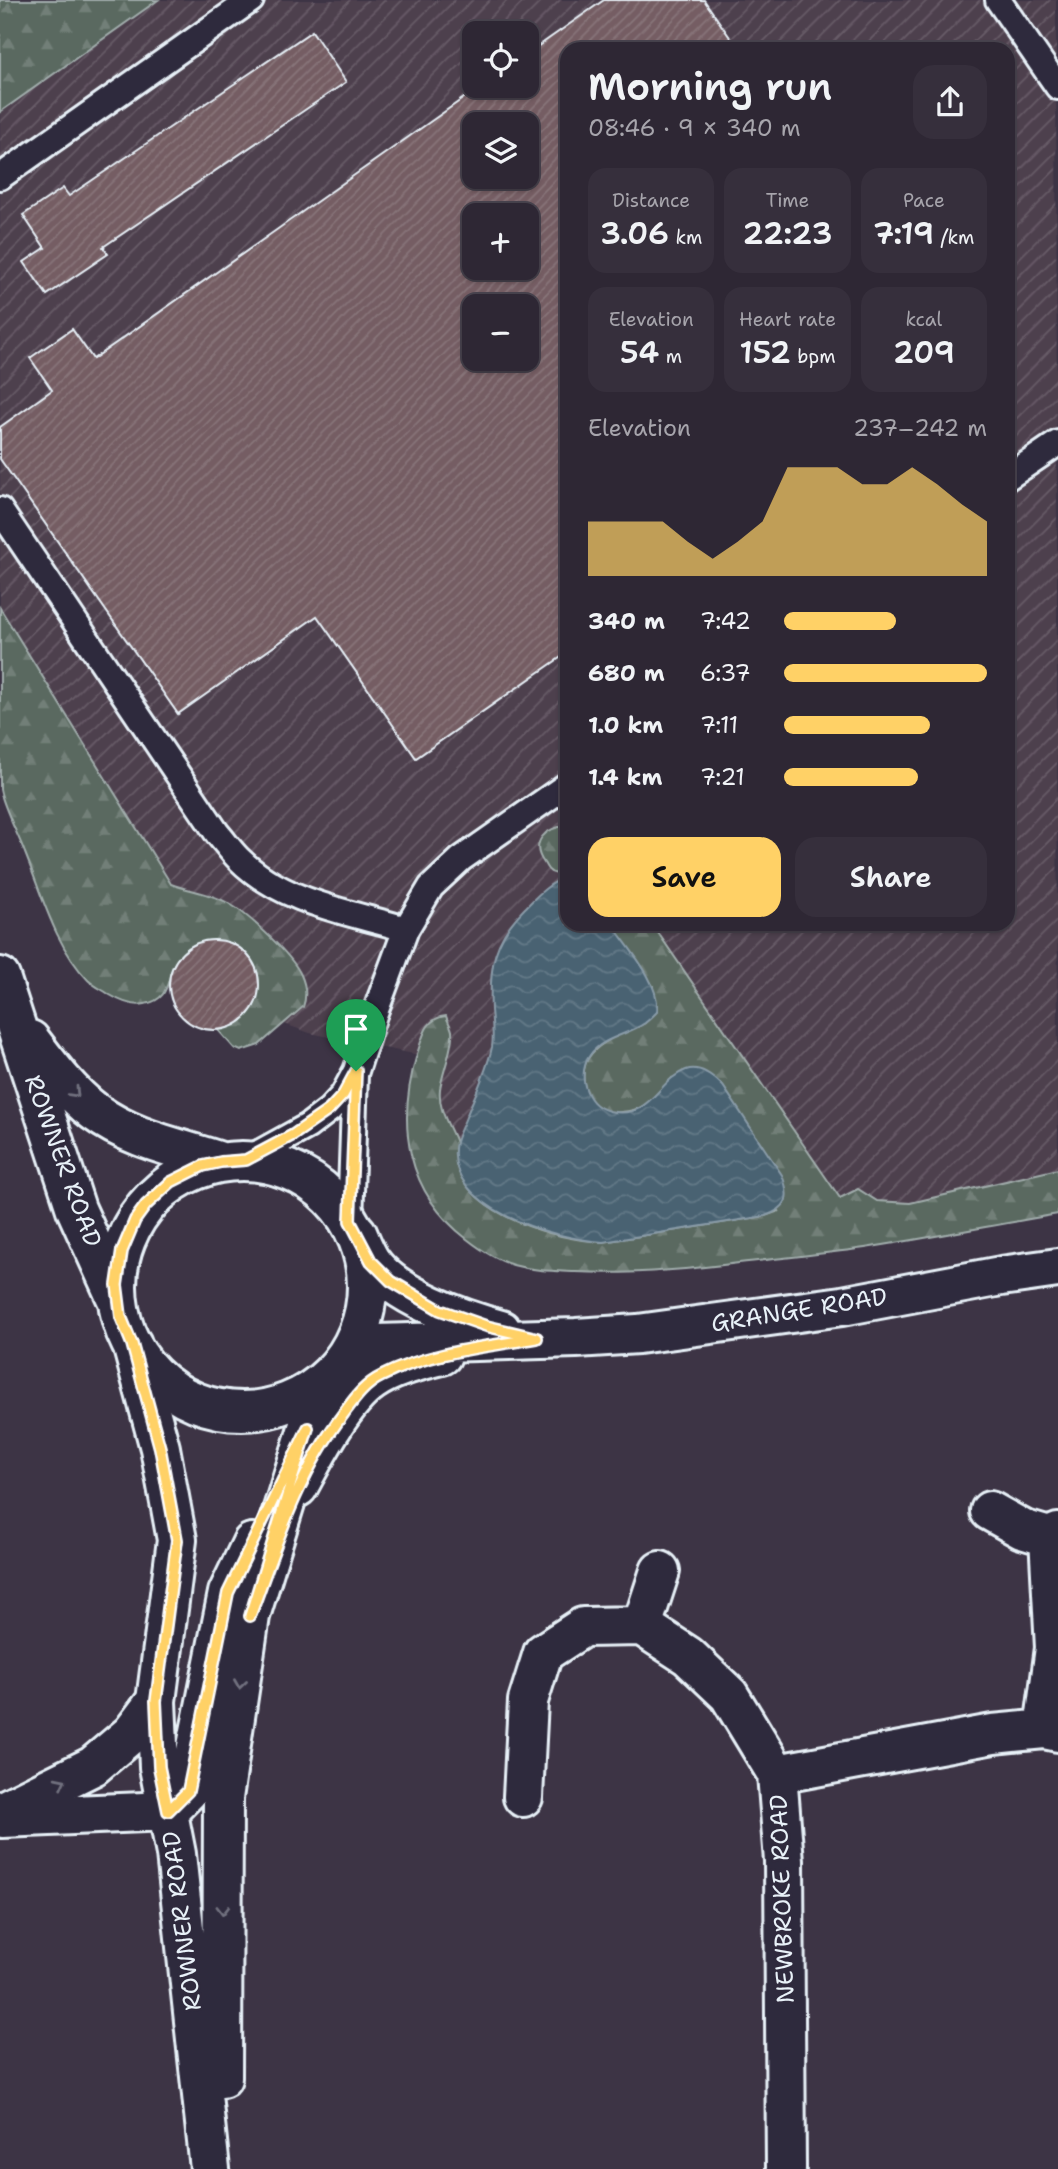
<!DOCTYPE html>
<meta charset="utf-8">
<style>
:root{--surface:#2e2734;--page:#362f3c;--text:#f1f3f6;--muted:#a7a5ac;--line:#49444f;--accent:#ffd166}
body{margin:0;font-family:"Shantell Sans",sans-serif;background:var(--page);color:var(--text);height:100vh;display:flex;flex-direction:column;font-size:26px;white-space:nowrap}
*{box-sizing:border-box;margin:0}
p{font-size:23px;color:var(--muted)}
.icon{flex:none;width:38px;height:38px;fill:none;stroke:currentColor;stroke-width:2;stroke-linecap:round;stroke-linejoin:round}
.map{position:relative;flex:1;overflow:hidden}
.side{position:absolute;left:560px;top:42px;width:455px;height:889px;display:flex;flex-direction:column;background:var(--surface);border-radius:21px;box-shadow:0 2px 5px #0004,0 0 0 2px var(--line)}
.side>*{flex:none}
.buttons{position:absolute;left:462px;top:21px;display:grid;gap:14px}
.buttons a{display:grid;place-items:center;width:77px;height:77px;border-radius:14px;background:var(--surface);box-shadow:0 2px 5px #0004,0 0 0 2px var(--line);font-size:35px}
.pin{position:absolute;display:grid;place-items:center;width:60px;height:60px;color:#fff;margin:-72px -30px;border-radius:50% 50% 50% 0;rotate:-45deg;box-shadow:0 0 7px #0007}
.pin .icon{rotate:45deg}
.round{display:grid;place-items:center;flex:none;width:74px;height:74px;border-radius:21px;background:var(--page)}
.head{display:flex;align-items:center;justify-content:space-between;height:119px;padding:0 28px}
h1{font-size:38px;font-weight:600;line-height:52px}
.stats{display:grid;grid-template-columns:repeat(3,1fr);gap:10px;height:119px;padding:7px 28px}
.stats div{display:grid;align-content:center;border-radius:18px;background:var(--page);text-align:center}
.stats b{font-size:30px;font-weight:600}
.stats small{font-size:19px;font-weight:400}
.stats p{font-size:19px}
.chart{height:196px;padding:14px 28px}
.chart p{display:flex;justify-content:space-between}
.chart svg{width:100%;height:126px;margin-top:7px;fill:var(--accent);opacity:.7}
.action{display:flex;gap:14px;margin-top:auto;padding:14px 28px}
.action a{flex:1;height:80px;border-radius:21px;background:var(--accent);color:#111;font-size:28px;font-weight:600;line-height:80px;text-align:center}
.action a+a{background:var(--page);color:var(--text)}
ul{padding:0 28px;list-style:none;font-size:23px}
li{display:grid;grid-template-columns:112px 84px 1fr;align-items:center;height:52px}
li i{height:18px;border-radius:9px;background:var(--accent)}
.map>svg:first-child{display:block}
.industrial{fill:url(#industrial-furrows);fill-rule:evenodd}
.forest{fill:url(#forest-firs);stroke:#a1adac;stroke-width:2}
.water{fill:url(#water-waves);stroke:#899ba8;stroke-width:2}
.building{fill:url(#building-hatch);stroke:#e8f1f8;stroke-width:2;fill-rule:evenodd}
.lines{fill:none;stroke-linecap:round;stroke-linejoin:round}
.service-casing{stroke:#e8f1f8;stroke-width:30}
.minor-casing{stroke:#e8f1f8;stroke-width:44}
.tertiary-casing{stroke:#e8f1f8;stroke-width:44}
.secondary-casing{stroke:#e8f1f8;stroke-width:44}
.service{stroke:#2f2a3d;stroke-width:24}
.minor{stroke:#2f2a3d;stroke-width:38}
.tertiary{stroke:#2f2a3d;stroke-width:38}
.secondary{stroke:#2f2a3d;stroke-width:38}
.oneway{stroke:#70707e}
.route-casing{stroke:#fff;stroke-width:14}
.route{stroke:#ffd166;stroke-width:9}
.labels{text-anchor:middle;stroke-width:5;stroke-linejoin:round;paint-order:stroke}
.street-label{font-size:24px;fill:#e8f1f8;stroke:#2f2a3d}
</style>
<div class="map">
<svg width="1058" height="2169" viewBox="0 0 1058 2169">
<defs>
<pattern id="industrial-furrows" width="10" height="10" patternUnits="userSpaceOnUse" patternTransform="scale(1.75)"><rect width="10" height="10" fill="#4e404e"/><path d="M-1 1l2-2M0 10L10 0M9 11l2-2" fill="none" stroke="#685c68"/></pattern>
<pattern id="forest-firs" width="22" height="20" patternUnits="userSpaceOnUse" patternTransform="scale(1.75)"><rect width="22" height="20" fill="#5a6960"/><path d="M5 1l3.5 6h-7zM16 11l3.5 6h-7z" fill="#727f78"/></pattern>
<pattern id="water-waves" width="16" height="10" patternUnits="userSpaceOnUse" patternTransform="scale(1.75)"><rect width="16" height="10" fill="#496272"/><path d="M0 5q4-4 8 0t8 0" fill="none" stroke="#637987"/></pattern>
<pattern id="building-hatch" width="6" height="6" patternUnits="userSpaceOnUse" patternTransform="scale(1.75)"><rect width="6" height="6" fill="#745d63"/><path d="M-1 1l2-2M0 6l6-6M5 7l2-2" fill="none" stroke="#88757a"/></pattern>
</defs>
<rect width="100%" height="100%" fill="#3d3445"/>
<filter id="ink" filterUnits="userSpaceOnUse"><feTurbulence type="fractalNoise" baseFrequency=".0143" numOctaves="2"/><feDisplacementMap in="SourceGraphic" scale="14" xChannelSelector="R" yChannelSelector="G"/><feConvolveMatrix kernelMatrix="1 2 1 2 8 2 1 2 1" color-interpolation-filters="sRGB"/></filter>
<g filter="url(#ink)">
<!-- industrial -->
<path class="industrial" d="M0,0H1056L1058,1196L601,1274L468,1213L419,1055L310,1033L225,1003L169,986L162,996L145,1004H130L89,981L0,787ZM474,33H527V86H474ZM567,49H1008V924H567ZM474,124H527V177H474ZM474,215H527V268H474ZM474,306H527V359H474Z"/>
<!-- forest -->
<path class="forest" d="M0,0H158L0,112Z
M0,608L171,884C190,891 210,893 228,903C248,914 292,955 301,975C306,986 307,996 303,1007L259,1045L241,1051L234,1048L218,1030C262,1021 275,964 233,945C212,935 184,943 174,965C166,982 170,999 145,1004C133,1007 120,1001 110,995C103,990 94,986 88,980C55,946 42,895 25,853C18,834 3,807 0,789C0,770 0,749 0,730C0,690 0,649 0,608Z
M567,826V876C563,875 554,874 551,872C547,870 546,866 544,863C529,842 546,827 567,826Z
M612,924H652L840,1198L858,1189L877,1201L910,1203L1058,1169V1214C994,1225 930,1238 865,1248C823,1254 781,1258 739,1263C685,1270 631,1275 576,1272C554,1271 534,1271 513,1265C496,1260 481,1250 467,1239C406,1192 396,1125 417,1054C423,1037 425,1018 446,1016C447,1020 451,1026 452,1031C454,1045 442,1074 440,1089C438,1109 448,1123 455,1140C458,1148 454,1158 457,1167C474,1217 555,1239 603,1242L765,1216L779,1211L672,1078C664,1088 655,1100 645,1105C633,1112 609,1116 597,1107C581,1095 579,1067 592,1053C606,1038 627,1032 645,1023L653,986Z"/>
<!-- water -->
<path class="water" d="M567,877V924H612C628,948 661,983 657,1012C653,1016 649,1020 645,1023C628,1035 603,1037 590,1055C584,1063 582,1076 585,1086C589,1099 595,1107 609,1111C651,1121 657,1080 686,1070C700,1065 713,1076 723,1086L782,1175C791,1198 788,1208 765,1216L603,1242C555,1239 442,1209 456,1142C458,1134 463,1125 466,1117C475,1095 487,1071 492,1047C494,1036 492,1022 491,1010C489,967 493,940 525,908C538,895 550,882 567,877Z"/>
<!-- building -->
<path class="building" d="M604,0H704L738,49H567V653L416,758L317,616L178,714L0,459V427L52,390L30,358L72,329L93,359L481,86H527V54ZM474,124H527V177H474ZM474,215H527V268H474ZM474,306H527V359H474Z
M312,31L346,82L103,247L108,254L47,295L24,262L45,248L23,215L63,188L69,196Z
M169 985a45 45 0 1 1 90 0a45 45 0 1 1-90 0Z"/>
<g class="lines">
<!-- service casing -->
<g class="service-casing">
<path id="service" d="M998,0L1058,87
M0,177L251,0
M1008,477L1058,443
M0,510L217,833C224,841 231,851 238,858C282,903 349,912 406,929
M246,1160L308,1126L329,1110L343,1095L356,1071L374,1015L406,929L431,887L461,859L567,785
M350,1221L355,1075"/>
</g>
<!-- minor casing -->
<g class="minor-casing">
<path id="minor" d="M990,1511L1022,1529L1049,1537L1058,1533
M642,1626L660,1571
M1044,1729L1055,1648L1049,1537
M523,1797L528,1701L543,1653L583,1627L642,1626L688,1656L729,1695L777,1774
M786,2169L784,1861L777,1774L993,1734L1044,1729L1058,1732"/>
</g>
<!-- tertiary casing -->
<g class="tertiary-casing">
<path id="tertiary" d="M357,1233C361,1242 365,1253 371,1262C395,1296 463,1320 501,1330
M345,1358L363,1348L378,1344L576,1338L638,1334L842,1306L1001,1276L1058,1268
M298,1487C315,1456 342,1402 372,1381C392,1367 419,1361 442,1355
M0,1812L93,1766L132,1733L156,1701
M2,1818L168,1811"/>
</g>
<!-- secondary casing -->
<g class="secondary-casing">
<path id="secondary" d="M0,977L76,1209L116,1297
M30,1040C50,1066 69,1092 95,1112C131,1139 179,1148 221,1162
M117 1286a125 125 0 1 1 250 0a125 125 0 1 1-250 0Z
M132,1344L160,1448L177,1540L156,1701L159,1767L176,1854L210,2169
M168,1811L188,1791L228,1593L252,1543
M222,2078L223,1798L250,1616L308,1428L333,1372"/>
</g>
<!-- service -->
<use href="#service" class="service"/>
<!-- minor -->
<use href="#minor" class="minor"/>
<!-- tertiary -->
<use href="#tertiary" class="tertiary"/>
<!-- secondary -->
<use href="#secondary" class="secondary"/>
</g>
<!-- one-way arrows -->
<defs><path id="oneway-chevron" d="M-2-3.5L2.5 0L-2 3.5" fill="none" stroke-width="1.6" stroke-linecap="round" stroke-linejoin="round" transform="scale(1.75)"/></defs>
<g class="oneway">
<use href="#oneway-chevron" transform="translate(75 1093) rotate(46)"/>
<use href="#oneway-chevron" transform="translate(240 1684) rotate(98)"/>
<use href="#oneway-chevron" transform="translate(61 1782) rotate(-27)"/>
<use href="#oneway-chevron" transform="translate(223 1910) rotate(90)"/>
</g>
</g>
<g class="lines" filter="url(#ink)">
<!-- route casing -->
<g class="route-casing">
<path id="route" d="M356,1071L350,1221L371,1261L391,1281L440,1310L486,1326L537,1338C486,1347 429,1352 382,1376C365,1384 355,1398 344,1413C298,1473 276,1545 250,1616L308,1428L228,1593L188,1791L168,1811L159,1767L156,1701L177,1540L160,1448L132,1344L121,1317L117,1285L122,1251L135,1220L146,1205L171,1182L203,1166L221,1162L246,1160L293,1135L329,1110L343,1095Z"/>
</g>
<!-- route -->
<use href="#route" class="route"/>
</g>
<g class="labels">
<!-- street labels -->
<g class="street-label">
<text transform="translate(63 1161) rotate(70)" y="8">ROWNER ROAD</text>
<text transform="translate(799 1310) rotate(-9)" y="8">GRANGE ROAD</text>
<text transform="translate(782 1899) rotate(-92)" y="8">NEWBROKE ROAD</text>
<text transform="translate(182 1921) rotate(-97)" y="8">ROWNER ROAD</text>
</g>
</g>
</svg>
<div class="buttons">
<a><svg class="icon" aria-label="locate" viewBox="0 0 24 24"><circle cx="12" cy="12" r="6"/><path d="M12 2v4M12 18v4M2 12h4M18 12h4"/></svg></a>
<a><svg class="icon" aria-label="layers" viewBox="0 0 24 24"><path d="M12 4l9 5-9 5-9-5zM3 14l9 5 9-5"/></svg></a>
<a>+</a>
<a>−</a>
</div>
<div class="pin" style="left:356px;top:1071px;background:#1e9e55"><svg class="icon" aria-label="arrive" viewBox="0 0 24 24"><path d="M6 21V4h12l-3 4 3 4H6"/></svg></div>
<section class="side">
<div class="head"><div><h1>Morning run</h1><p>08:46 · 9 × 340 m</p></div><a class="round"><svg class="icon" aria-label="share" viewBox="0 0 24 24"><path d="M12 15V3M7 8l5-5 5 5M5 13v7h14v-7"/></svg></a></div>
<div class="stats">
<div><p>Distance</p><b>3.06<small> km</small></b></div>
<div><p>Time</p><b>22:23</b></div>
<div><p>Pace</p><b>7:19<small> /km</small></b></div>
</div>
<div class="stats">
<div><p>Elevation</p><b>54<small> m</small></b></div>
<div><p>Heart rate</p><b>152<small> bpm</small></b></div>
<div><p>kcal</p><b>209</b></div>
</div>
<div class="chart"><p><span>Elevation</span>237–242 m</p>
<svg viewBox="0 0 160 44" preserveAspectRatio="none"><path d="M0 44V25L10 25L20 25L30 25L40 32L50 38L60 32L70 25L80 6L90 6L100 6L110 12L120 12L130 6L140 12L150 19L160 25V44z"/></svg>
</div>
<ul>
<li><b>340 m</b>7:42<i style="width:55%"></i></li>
<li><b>680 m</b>6:37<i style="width:100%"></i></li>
<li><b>1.0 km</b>7:11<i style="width:72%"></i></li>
<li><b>1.4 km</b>7:21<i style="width:66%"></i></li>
</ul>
<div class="action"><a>Save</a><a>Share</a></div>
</section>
</div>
